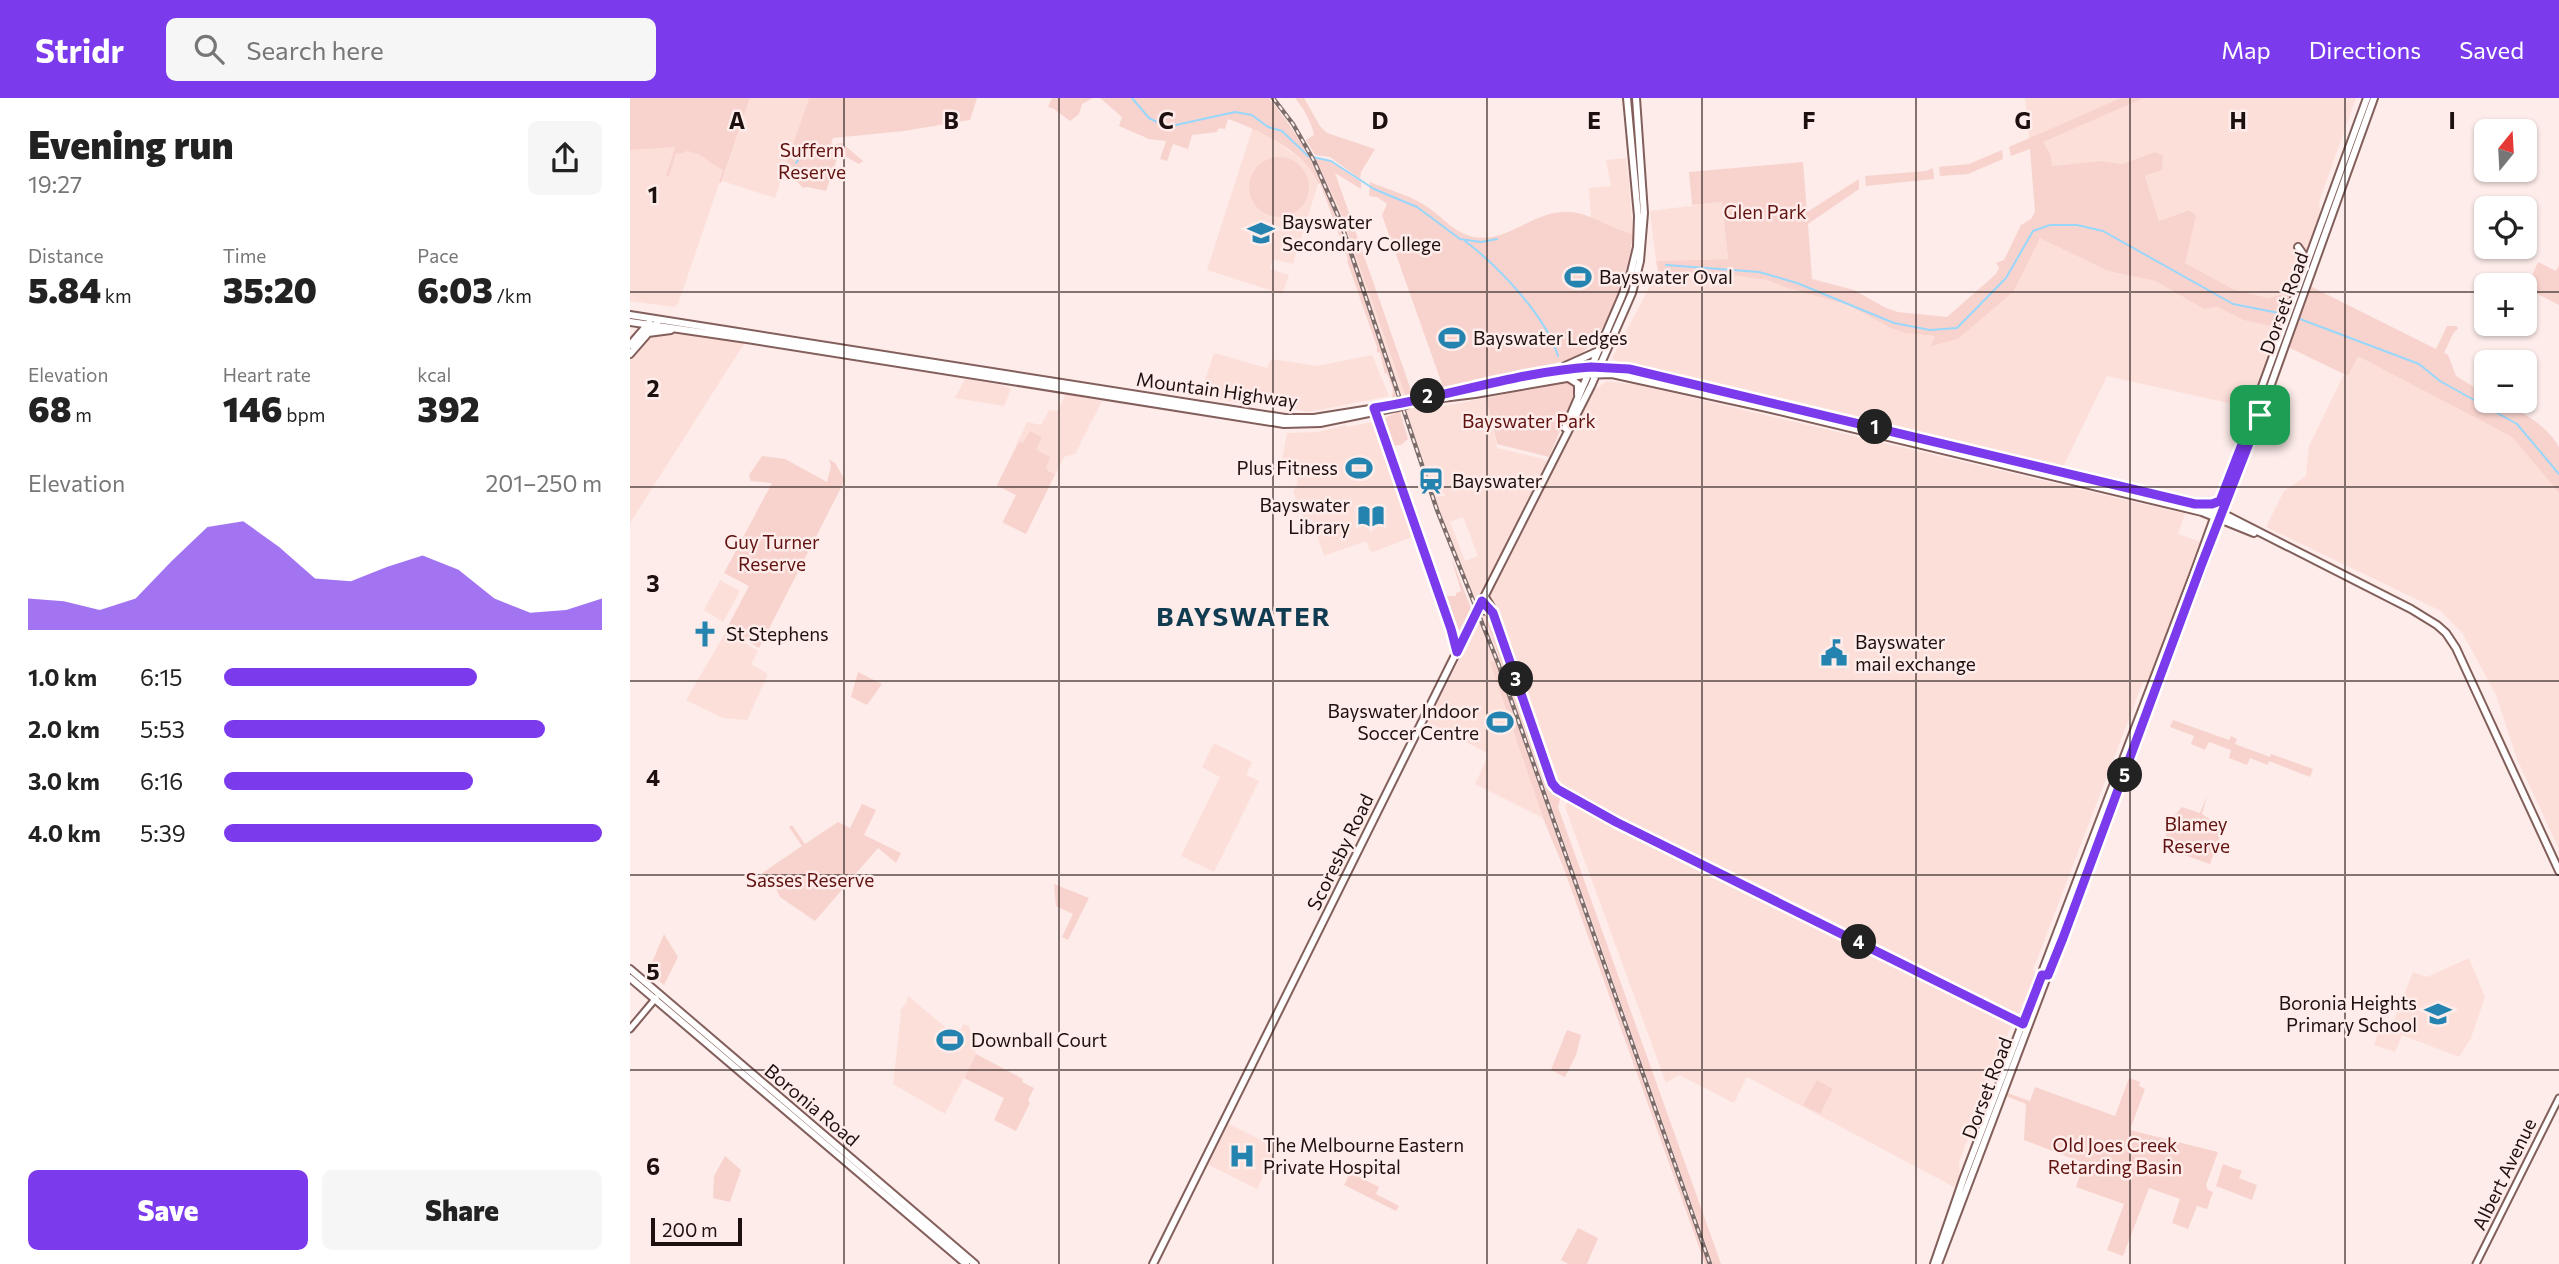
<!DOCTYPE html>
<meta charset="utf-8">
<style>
:root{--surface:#fff;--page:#f6f6f6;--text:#222;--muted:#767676;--accent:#7c3aed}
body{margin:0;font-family:Commissioner,sans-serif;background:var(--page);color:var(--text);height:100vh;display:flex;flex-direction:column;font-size:26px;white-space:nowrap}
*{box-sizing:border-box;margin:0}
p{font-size:23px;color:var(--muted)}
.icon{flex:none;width:38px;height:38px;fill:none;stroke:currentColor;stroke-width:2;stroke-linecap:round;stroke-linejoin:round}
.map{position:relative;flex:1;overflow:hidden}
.drawer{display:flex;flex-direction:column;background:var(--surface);width:630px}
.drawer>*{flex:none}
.needle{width:46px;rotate:18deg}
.controls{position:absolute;left:1844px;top:21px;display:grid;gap:14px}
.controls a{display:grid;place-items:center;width:63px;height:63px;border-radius:10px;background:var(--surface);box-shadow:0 2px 5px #0004;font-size:35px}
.scale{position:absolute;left:21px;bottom:18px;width:91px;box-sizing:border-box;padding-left:7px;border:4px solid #1e100f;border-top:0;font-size:19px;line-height:24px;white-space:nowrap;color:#1e100f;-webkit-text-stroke:5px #fdece9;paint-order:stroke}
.pin{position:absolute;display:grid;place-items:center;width:60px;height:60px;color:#fff;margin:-30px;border-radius:14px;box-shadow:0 4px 10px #0006}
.km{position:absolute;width:35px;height:35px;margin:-18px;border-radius:50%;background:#222;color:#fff;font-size:19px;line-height:35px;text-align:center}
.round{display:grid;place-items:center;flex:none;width:74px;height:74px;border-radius:10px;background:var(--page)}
.headline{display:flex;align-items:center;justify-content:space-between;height:119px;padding:0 28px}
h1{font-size:38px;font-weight:800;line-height:52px}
.figures{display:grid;grid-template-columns:repeat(3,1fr);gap:10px;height:119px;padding:7px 28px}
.figures div{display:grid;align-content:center}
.figures b{font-size:35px;font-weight:800}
.figures small{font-size:19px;font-weight:400}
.figures p{font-size:19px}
.chart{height:196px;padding:14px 28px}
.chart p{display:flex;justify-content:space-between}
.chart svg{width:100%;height:126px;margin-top:7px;fill:var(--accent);opacity:.7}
.action{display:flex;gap:14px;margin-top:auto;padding:14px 28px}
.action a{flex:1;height:80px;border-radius:10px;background:var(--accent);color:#fff;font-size:28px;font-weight:800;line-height:80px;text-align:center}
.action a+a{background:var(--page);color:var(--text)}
ul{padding:0 28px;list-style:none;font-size:23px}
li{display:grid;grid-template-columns:112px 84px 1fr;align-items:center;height:52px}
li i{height:18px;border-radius:9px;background:var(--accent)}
header{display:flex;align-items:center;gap:42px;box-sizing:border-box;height:98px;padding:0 35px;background:var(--accent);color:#fff}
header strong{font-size:33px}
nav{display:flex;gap:38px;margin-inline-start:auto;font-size:24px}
.search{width:490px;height:63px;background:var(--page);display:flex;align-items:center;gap:18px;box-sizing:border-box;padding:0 24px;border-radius:10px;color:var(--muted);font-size:26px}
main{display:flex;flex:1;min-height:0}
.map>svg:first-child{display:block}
.built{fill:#fddfda;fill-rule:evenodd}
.green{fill:#f8d3ce}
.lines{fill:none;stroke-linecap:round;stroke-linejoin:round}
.stream{stroke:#98d7fa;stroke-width:2}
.secondary-casing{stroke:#835f5b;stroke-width:9}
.primary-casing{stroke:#835f5b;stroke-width:10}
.secondary{stroke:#fff;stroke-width:5}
.primary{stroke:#fff;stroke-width:6}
.rail-casing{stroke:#7c6d6b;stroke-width:4.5}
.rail{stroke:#fdece9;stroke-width:2;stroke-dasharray:5;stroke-linecap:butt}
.primary-bridge-casing{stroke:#835f5b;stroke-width:10;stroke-linecap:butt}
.primary-bridge{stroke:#fff;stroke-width:6}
.route-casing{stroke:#fff;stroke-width:14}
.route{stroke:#7c3aed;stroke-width:9}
.grid{fill:none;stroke:#1e100f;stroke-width:2;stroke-opacity:0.55}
.labels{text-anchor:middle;stroke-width:5;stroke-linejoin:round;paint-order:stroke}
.park-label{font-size:19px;fill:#601210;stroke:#fdece9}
.poi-label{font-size:19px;fill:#1e100f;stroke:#fdece9;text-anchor:start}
.street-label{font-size:19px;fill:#1e100f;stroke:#fdece9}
.district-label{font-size:26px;font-weight:bold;letter-spacing:2px;fill:#103c52;stroke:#fdece9}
.grid-label{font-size:23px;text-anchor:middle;font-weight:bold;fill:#1e100f;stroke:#fdece9;stroke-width:5;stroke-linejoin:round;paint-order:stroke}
</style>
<header>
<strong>Stridr</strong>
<div class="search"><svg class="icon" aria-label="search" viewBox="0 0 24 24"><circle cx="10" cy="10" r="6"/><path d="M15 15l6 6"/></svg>Search here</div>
<nav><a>Map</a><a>Directions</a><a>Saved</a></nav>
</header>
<main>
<section class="drawer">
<div class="headline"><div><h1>Evening run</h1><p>19:27</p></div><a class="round"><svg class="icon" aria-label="share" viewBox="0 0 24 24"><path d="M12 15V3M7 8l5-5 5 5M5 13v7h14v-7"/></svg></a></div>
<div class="figures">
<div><p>Distance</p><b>5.84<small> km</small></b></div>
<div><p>Time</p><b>35:20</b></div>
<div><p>Pace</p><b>6:03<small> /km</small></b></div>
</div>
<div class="figures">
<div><p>Elevation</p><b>68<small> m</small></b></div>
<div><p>Heart rate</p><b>146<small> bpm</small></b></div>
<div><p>kcal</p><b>392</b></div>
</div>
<div class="chart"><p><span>Elevation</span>201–250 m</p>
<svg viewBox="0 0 160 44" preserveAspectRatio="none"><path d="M0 44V33L10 34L20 37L30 33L40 20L50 8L60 6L70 15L80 26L90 27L100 22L110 18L120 23L130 33L140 38L150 37L160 33V44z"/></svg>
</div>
<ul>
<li><b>1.0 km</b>6:15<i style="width:67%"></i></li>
<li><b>2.0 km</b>5:53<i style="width:85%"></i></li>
<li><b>3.0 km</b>6:16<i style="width:66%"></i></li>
<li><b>4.0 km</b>5:39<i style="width:100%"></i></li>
</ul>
<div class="action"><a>Save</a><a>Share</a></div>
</section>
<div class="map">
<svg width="1929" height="1166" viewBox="0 0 1929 1166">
<rect width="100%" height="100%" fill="#fdece9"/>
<!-- built -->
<path class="built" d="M120,0H179L145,100L92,83Z
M1395,0H1726L1689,104L1691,117L1665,192L1639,200L1605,192L1554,165L1558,112L1529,123L1515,78L1531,72L1533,57L1525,54L1492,66L1470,63L1422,68L1400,51Z
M623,29L642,40L677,66L685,78L688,86L663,166L643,161L640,171L659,177L652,196L577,172Z
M104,42L48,206L44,209L0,203V51L45,49L37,77L50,43Z
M996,60L999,86L1003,136L989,133L961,119L959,90L981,88L976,62Z
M687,62L709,110L776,300L769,301L710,128L683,63Z
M1092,104L1098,161L1026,163L1020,113Z
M1410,139L1478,173L1525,183L1574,211L1587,209L1613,222L1654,231L1625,311L1477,278L1432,371L988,265L982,260L1028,173L1107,178L1137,182L1154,189L1218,207L1261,230L1276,235L1306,238L1302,247L1384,193Z
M38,232L117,241L0,425V256L18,235Z
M584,255L637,270L641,261L687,268L742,257L759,298L679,314L618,303L615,306L571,299L570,297Z
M1728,257L1882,339L1929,395V751L1887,661L1866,597L1833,536L1811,513L1636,429L1654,393L1676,378L1679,348L1714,276L1718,278Z
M335,281L371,287L381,291L374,308L325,300Z
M977,283L1008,287L1555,416L1548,436L1571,444L1549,511L1538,530L1518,585L1513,584L1403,872L1408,875L1392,916L1387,918L1380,930L1329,1064L1330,1078L1326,1090L1117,979L1104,1005L1049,977L1036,985L935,709L940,696L930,690L926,682L861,500L851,495L844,507L817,444L772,312L794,306L795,311L856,300L867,350L910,360L925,367L965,291ZM833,419L848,458L835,463L820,424Z
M436,296L472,303L445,356L434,359L396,436L372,425L386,397L367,388L397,324L411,327L419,312L428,313Z
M742,324L784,438L743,454L740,453L736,443L694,458L682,422L674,421L663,394L668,384L663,369L651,367L657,335L688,334L716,327L717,329Z
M90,482L110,493L93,524L74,512Z
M853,516L1068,1125L1083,1166H1077L928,739L879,603L861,564L913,720L845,686L859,656L797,624Z
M96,534L128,553L121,566L138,576L117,622L93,620L56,602Z
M584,645L622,664L616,677L629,683L584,774L551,758L590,679L572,669Z
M1839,860L1855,899L1841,940L1829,959L1772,937L1765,954L1744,947L1750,929L1760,932L1783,874L1797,879Z
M278,898L327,939L333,926L339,928L346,956L315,1016L263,986L271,916L270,913L276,905Z
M597,1025L647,1050L627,1091L577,1066Z"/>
<!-- green -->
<path class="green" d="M0,0H120L91,85L89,84L93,72C80,66 72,55 57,53L50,56L46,55L39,78H36L45,49L0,52Z
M179,0H347L340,22L274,33L203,40L201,47L212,45L233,63L229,66L209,55L196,93L178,89L173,90L161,77L153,75Z
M422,0H463L452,6L449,16L440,23L424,11L418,9Z
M470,0H639C690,61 709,125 734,199C746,233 760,267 769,301L762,302L763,291L757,275L755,276L750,255L747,254V249L717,163L718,161L690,85L688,86C679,55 627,31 598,21L595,31L589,30L587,34L562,37L558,51L543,46L537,63L530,61L536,43L519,41L489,28L492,19Z
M665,0H674L690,28L697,35L745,51L731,74L730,81L700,59L685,57L676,42L684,37C681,23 674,11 665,0Z
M1491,0H1514L1413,44L1421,57L1422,68L1470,63L1492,66L1525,54L1533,57L1532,72L1515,78L1529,123L1559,112L1566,118L1555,165L1605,192L1639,200L1665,192L1654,231L1613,222L1587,209L1574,211L1525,183L1478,173L1410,140L1384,193L1328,241L1301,248L1305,238L1275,235L1261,230L1218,207L1154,189L1137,182L1107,178L1028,173L1026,163L1098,161L1092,104L1062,107L1059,74L1173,64L1177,114L1229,81V91L1178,126L1182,181L1224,192L1254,209L1268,214L1317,219L1366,176L1369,170L1366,165L1374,162L1391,127L1401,121L1405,114L1400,51L1381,58L1379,49Z
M1372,52L1373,61L1338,76L1310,78L1309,69L1339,66Z
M619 89a30 30 0 1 1 60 0a30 30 0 1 1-60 0Z
M685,60L700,63L731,84V91L705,75L782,295L776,300L709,110Z
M1303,70L1304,81L1236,88L1235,78L1296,73Z
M740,84C758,92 783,98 799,110C814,121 825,135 844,139C875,145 903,115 932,114C958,112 979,131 1003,136C999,170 983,223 958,249C952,256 943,259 935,263L813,289L752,117L757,106L747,99L739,98Z
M1908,164L1926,173L1929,167V207L1900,192L1901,180Z
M1680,188L1806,251L1817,228H1827L1828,231L1824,234L1814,255L1818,257L1826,278L1857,297V303C1879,303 1920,328 1929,350C1929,359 1929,384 1929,395L1882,339L1728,258L1718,278L1658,249Z
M937,284L944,286L943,302L919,359L867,346L856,300Z
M770,313L778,341L771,347L762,348L752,321Z
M400,333L412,339L406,352L420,359L416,369L418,373L425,376L396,436L373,424L386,397L367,387L389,344L393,345Z
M132,358L155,361L197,384L201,368L199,361L205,365L215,382L129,550L97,530L119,488L94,475L142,385L121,383L119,377Z
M820,456L842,513L832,532L827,531L808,480L810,479L817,498H826V495L831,493Z
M855,513L862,520L921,687L931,698L928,709L1091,1166H1083L1068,1124L853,514Z
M865,563L1063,1126L1078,1166H1075L934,771L913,720L860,564Z
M228,574L252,586L237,607L221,599Z
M1543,622L1599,642L1601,638L1607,641L1605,646L1640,659L1641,656L1683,671L1680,679L1639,663L1638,667L1620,660L1617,667L1599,660L1601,652L1579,644L1575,652L1561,646L1564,638L1540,629Z
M1577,698L1572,716L1593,730L1580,766L1535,750C1536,730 1539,723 1552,709L1570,715Z
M232,706L246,712L234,737L271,755L266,765L248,750L185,823L150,799L139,775L118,789L115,787L172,748L159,729L162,727L175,746L208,724L220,730Z
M424,786L459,800L438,842L432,839L443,816L426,808Z
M34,836L48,859L34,887L18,874Z
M937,932L951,937L946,957L935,979L921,972Z
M346,956L393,981L392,984L404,990L398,1002L400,1005L386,1033L364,1022L374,1000L334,980Z
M1499,980L1510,984L1509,988L1515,991L1500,1032L1588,1054L1576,1087L1578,1092L1583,1094L1577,1111L1567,1108L1558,1131L1542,1125L1550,1101L1519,1090L1493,1158L1477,1152L1494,1106L1446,1089L1454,1065L1394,1042L1396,1006L1376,998L1377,995L1400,1003L1405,989L1485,1018Z
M1187,982L1203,991L1190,1016L1173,1007Z
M95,1058L111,1072L100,1104L83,1100L84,1078Z
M703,1064L720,1068L725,1066L731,1069L727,1078L749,1089L746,1096L769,1108L766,1113L714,1087L720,1075L702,1066Z
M1593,1066L1612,1073L1609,1080L1627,1087L1622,1102L1586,1088Z
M948,1130L968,1140L957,1166H938L931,1162Z"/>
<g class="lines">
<!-- stream -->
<path class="stream" d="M502,0L519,20L529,25L546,27L605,14L622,17L638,29L652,33L678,58L701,63L744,91L787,109L830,141L851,144L867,141
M166,65L168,62
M835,143C868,168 916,218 928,258
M1036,167L1129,174L1167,185L1264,225L1300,232L1327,230L1376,180L1403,133L1420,127H1447L1473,133L1603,206L1654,216
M1670,221L1789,266L1810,283L1887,326L1929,376"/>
<!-- secondary casing -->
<g class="secondary-casing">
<path id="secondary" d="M745,312L821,531L827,554
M855,498L861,508L922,685L927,691L986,724L1393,926
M852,513H858L863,519
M0,931L26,900
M1846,1166L1929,1000"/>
</g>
<!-- primary casing -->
<g class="primary-casing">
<path id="primary" d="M1668,149L1675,159L1676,170
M0,217L655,320H684L759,308
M0,224L117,241L654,326L690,325L768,309
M18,235L41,232
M0,247L19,225
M0,256L27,225
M935,268L966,254
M937,279L948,286V297
M796,302L845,296L954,277L982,276L1137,310L1572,414L1624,435
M778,303L927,272L988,269L1312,345L1592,415L1781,511L1807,527L1816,535L1826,550L1929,773
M935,330L992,198L1001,174L1007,149L1008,118L997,0
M850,507L961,288L1002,195L1010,163L1014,115L1006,0
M0,871L345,1166
M0,880L336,1166
M523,1166L846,515
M1304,1166L1334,1079L1564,475L1737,0
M1308,1166L1630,317L1744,0"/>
</g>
<!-- secondary -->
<use href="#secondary" class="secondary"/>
<!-- primary -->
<use href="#primary" class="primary"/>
<!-- rail casing -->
<g class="rail-casing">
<path id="rail" d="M643,0L663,26L684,63L710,122L807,412L868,565L1080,1166"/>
</g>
<!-- rail -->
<use href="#rail" class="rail"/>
<!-- primary-bridge casing -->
<g class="primary-bridge-casing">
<path id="primary-bridge" d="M768,309L779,306
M846,515L850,507"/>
</g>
<!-- primary-bridge -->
<use href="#primary-bridge" class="primary-bridge"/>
</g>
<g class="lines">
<!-- route casing -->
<g class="route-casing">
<path id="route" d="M961,269L999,271L1565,406H1582L1590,403L1624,315L1630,317L1571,468L1433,840L1418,877H1412L1393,926L986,724L927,691L922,685L863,515L852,503L827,554L821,531L744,310C817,299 887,274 961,269Z"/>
</g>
<!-- route -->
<use href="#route" class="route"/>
</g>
<!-- grid -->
<path class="grid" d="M214,0V1166M429,0V1166M643,0V1166M857,0V1166M1072,0V1166M1286,0V1166M1500,0V1166M1715,0V1166M0,194H1857M1895,194H1929M0,389H1929M0,583H1929M0,777H1929M0,972H1929"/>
<!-- icons -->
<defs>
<g id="school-bare" transform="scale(2.1)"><path d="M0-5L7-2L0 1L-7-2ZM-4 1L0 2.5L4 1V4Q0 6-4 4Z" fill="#2483af" stroke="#fdece9" stroke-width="2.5" paint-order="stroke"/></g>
<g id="stadium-bare" transform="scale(2.1)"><path d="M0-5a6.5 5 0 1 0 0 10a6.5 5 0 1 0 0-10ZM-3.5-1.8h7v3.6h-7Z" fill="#2483af" stroke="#fdece9" stroke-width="2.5" paint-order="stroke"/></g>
<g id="station-bare" transform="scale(2.1)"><path d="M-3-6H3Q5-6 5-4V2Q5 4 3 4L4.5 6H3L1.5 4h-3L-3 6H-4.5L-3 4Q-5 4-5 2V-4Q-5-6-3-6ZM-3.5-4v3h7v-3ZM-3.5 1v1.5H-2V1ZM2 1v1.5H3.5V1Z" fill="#2483af" stroke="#fdece9" stroke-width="2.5" paint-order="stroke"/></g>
<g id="library-bare" transform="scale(2.1)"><path d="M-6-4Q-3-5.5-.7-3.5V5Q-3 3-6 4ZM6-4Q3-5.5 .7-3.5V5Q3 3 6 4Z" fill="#2483af" stroke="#fdece9" stroke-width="2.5" paint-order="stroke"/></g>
<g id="church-bare" transform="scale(2.1)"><path d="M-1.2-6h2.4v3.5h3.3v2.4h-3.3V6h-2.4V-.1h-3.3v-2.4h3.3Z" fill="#2483af" stroke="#fdece9" stroke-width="2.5" paint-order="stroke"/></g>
<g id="civic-bare" transform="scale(2.1)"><path d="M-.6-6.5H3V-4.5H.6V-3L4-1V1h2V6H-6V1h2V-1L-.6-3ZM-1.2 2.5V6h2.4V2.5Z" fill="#2483af" stroke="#fdece9" stroke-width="2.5" paint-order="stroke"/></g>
<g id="hospital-bare" transform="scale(2.1)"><path d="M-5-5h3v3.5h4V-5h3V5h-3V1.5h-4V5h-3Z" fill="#2483af" stroke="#fdece9" stroke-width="2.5" paint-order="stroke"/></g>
</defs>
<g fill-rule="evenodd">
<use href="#school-bare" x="631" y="135"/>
<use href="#stadium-bare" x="948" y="179"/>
<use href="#stadium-bare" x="822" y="240"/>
<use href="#stadium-bare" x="729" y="370"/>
<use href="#station-bare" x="801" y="383"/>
<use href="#library-bare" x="741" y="418"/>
<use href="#church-bare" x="75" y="536"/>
<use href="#civic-bare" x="1204" y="555"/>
<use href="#stadium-bare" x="870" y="624"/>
<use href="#school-bare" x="1808" y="916"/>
<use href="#stadium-bare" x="320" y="942"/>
<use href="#hospital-bare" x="612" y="1058"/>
</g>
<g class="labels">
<!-- park labels -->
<g class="park-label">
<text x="182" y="59">Suffern<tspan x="182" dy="22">Reserve</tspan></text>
<text x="1135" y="121">Glen Park</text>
<text x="899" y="330">Bayswater Park</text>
<text x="142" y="451">Guy Turner<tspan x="142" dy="22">Reserve</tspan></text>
<text x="1566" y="733">Blamey<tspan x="1566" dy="22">Reserve</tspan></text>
<text x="180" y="789">Sasses Reserve</text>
<text x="1485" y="1054">Old Joes Creek<tspan x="1485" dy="22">Retarding Basin</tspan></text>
</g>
<!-- poi labels -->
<g class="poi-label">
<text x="652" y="131">Bayswater<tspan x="652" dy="22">Secondary College</tspan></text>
<text x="969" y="186">Bayswater Oval</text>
<text x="843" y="247">Bayswater Ledges</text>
<text x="708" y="377" text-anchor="end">Plus Fitness</text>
<text x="822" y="390">Bayswater</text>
<text x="720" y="414" text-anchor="end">Bayswater<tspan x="720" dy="22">Library</tspan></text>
<text x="96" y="543">St Stephens</text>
<text x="1225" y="551">Bayswater<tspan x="1225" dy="22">mail exchange</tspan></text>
<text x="849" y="620" text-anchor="end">Bayswater Indoor<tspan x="849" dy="22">Soccer Centre</tspan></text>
<text x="1787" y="912" text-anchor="end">Boronia Heights<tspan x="1787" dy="22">Primary School</tspan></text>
<text x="341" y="949">Downball Court</text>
<text x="633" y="1054">The Melbourne Eastern<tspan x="633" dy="22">Private Hospital</tspan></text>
</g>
<!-- street labels -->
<g class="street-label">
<text transform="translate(1654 205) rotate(-70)" y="7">Dorset Road</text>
<text transform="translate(587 292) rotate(8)" y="7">Mountain Highway</text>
<text transform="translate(710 754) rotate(-64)" y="7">Scoresby Road</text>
<text transform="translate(1357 990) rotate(-69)" y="7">Dorset Road</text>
<text transform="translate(182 1007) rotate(40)" y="7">Boronia Road</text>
<text transform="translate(1874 1076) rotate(-64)" y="7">Albert Avenue</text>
</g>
<!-- district labels -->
<g class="district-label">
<text x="614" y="528">BAYSWATER</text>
</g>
</g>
<g class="grid-label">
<text x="107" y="31">A</text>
<text x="321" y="31">B</text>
<text x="536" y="31">C</text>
<text x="750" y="31">D</text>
<text x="964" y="31">E</text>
<text x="1179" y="31">F</text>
<text x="1393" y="31">G</text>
<text x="1608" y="31">H</text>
<text x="1822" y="31">I</text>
<text x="23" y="105">1</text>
<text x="23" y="299">2</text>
<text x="23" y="494">3</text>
<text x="23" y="688">4</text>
<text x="23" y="882">5</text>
<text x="23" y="1077">6</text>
</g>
</svg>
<div class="controls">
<a><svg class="needle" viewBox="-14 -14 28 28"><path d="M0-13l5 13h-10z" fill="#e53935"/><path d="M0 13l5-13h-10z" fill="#767676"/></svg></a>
<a><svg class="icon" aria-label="locate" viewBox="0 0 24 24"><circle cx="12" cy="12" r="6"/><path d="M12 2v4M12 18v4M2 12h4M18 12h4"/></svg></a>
<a>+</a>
<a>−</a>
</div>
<div class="scale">200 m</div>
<div class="pin" style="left:1630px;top:317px;background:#1e9e55"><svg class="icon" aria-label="arrive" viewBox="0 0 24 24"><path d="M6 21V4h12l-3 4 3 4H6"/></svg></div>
<b class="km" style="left:1245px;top:329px">1</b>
<b class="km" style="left:798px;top:298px">2</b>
<b class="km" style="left:886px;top:581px">3</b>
<b class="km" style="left:1229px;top:844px">4</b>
<b class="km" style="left:1495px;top:677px">5</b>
</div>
</main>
